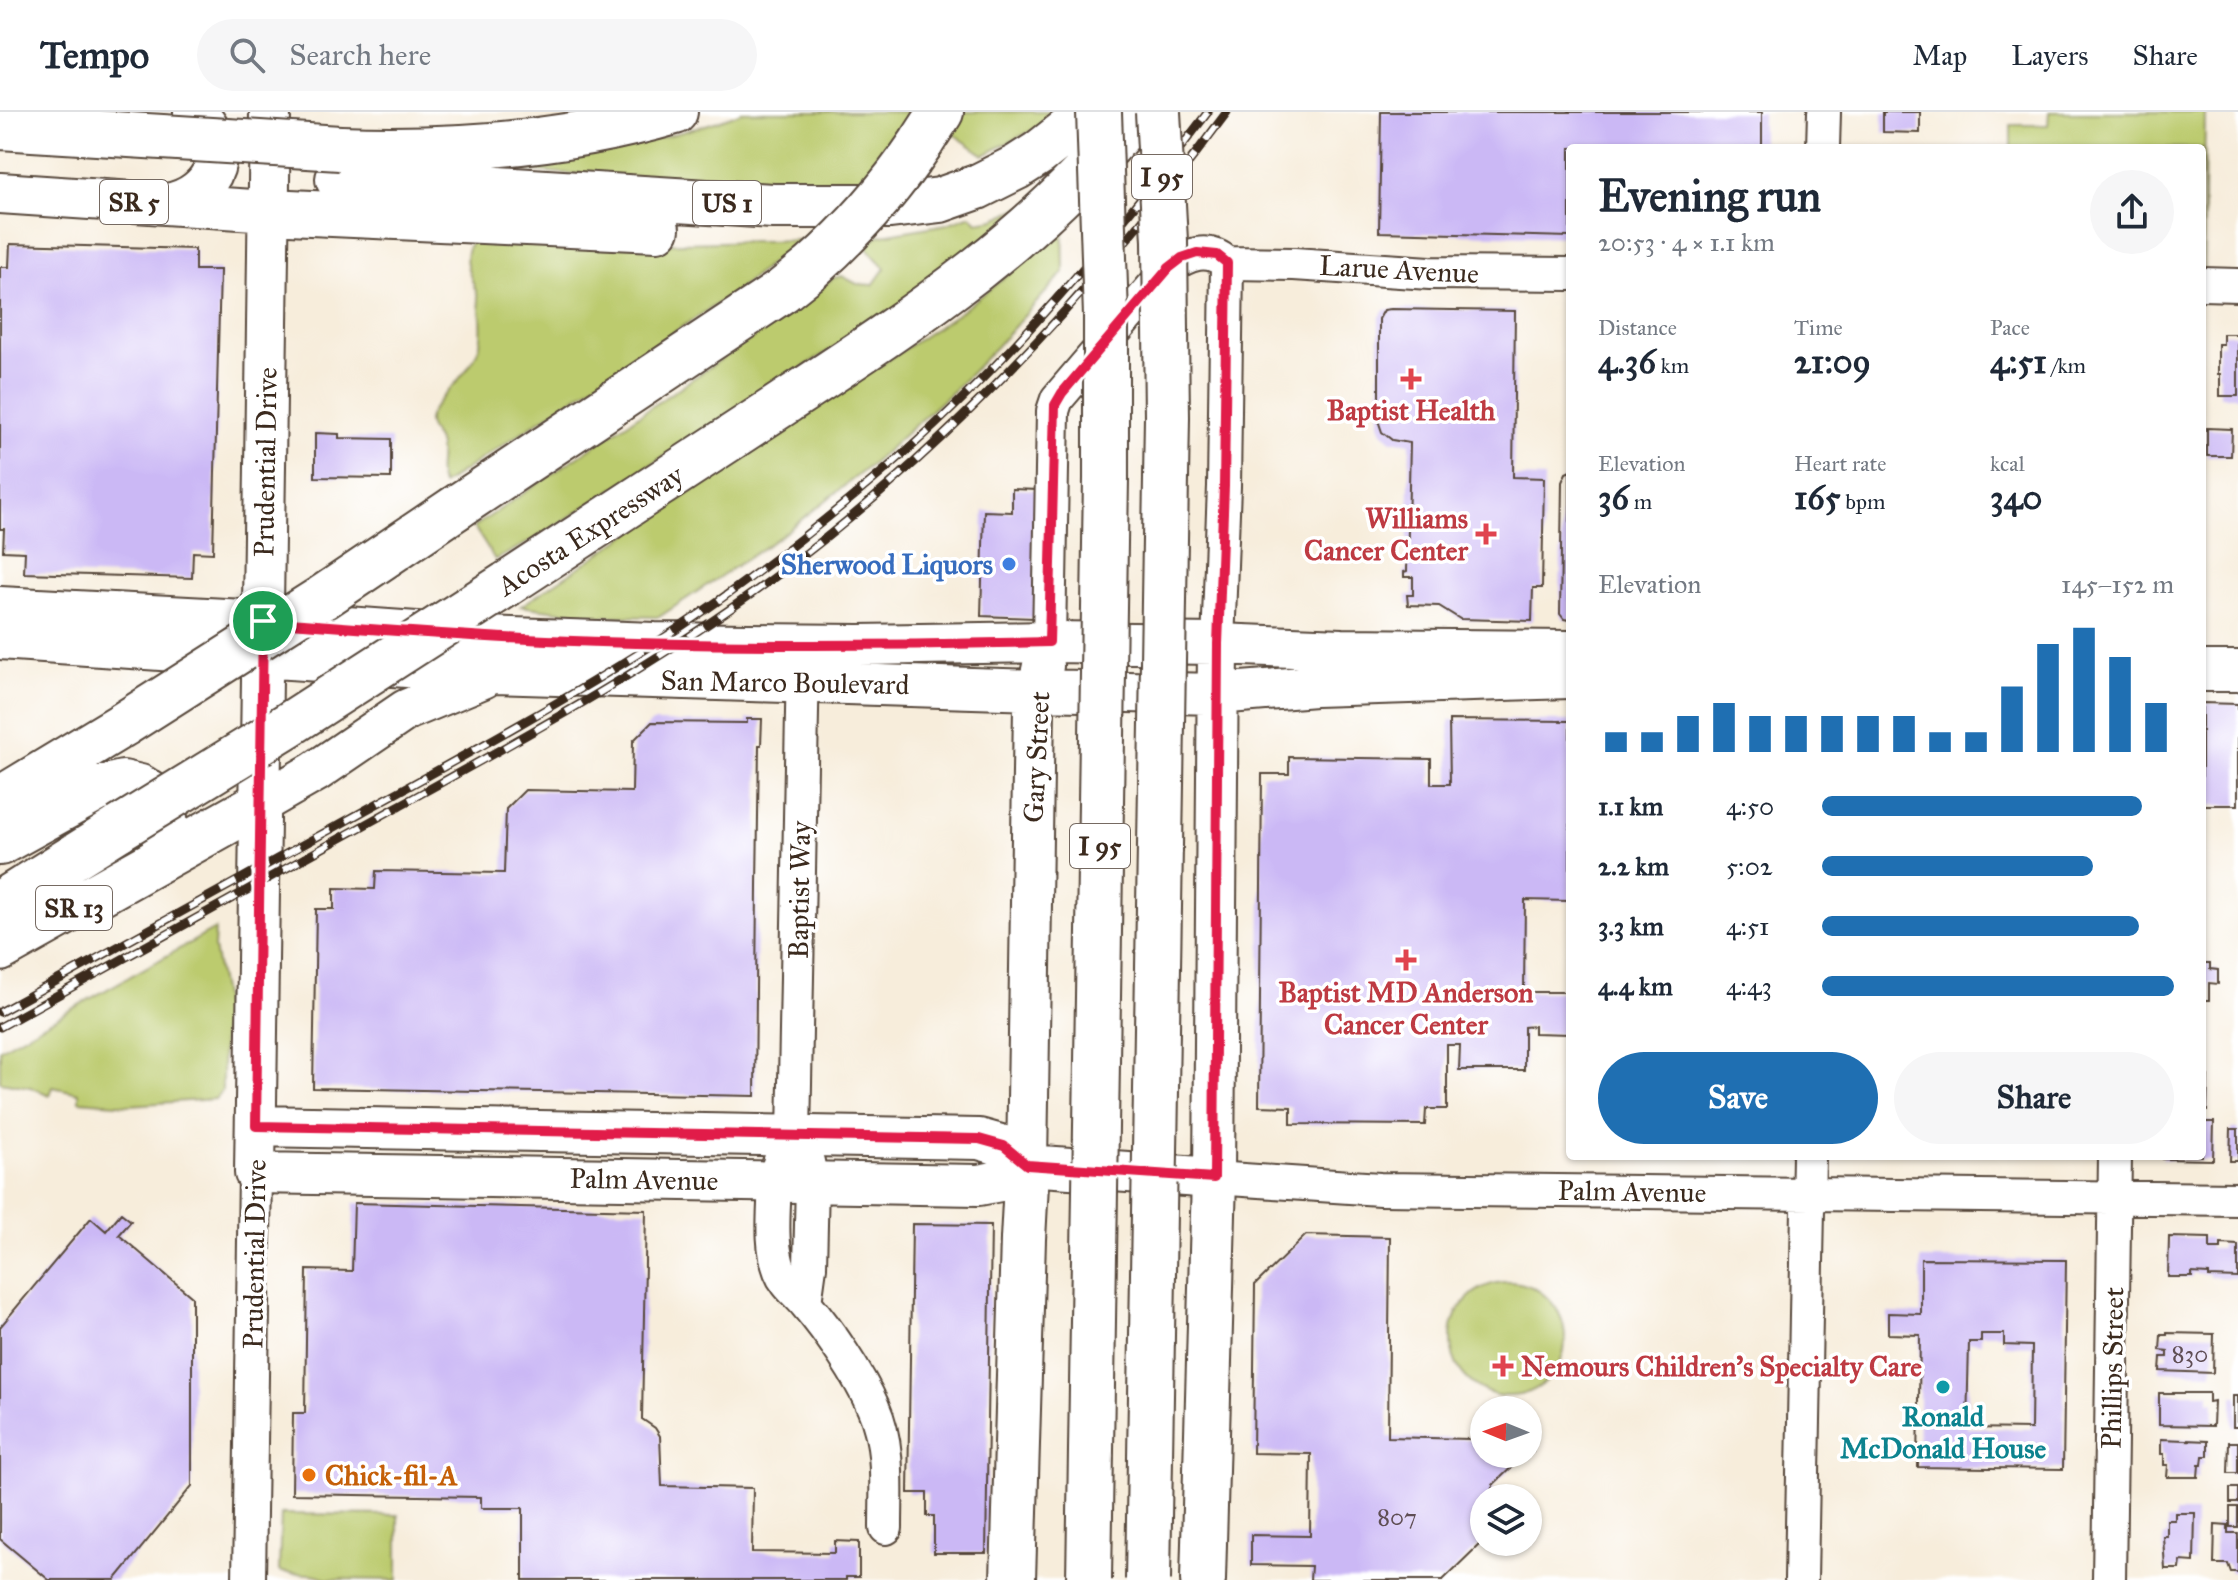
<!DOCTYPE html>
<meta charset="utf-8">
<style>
:root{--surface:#fff;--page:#f6f6f7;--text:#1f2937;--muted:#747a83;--line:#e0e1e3;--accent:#1f6fb2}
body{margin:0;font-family:"IM FELL Great Primer",serif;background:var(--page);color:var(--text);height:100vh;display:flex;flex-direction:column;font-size:30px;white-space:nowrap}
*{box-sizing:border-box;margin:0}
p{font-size:26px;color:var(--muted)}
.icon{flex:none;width:44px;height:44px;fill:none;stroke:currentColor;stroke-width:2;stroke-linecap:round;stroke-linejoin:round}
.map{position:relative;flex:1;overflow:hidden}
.sheet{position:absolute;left:1566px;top:32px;width:640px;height:1016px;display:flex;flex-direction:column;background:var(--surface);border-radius:8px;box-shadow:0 2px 6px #0004}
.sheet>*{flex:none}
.needle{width:52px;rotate:271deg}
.buttons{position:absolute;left:1470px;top:1284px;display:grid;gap:16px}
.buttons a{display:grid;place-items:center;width:72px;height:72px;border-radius:50%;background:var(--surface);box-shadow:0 2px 6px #0004;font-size:40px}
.pin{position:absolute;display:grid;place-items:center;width:68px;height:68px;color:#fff;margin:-34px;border:4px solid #fff;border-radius:50%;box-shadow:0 2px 8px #0007}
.round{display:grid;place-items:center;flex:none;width:84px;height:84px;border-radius:42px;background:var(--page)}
.summary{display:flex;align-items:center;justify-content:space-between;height:136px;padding:0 32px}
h1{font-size:44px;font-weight:700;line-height:60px}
.figures{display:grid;grid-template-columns:repeat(3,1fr);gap:12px;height:136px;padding:8px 32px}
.figures div{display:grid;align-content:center}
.figures b{font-size:34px;font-weight:700}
.figures small{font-size:22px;font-weight:400}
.figures p{font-size:22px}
.chart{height:224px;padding:16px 32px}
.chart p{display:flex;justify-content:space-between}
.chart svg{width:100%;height:144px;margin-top:8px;stroke:var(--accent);stroke-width:6}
.button{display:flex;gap:16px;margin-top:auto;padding:16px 32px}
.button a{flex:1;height:92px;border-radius:48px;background:var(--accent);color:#fff;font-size:32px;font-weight:700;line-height:92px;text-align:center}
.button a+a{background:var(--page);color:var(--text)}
ul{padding:0 32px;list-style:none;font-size:26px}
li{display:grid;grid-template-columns:128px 96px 1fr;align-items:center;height:60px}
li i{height:20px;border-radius:10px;background:var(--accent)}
header{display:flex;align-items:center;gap:48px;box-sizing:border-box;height:112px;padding:0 40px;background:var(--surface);border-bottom:2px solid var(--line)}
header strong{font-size:38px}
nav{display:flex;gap:44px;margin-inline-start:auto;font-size:28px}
.search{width:560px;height:72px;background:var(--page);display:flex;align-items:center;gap:20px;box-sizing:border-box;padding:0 28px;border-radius:44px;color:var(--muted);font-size:30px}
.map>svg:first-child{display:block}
.green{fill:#bccb6e;stroke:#7c7a46;stroke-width:2}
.building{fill:#cbb8f5;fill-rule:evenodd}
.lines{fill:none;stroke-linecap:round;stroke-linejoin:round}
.minor-casing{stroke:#57473a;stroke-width:36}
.major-casing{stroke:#57473a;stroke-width:44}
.highway-casing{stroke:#57473a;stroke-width:48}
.minor{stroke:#fff;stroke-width:32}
.major{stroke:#fff;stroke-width:40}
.highway{stroke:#fff;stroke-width:44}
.rail-casing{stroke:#3b2a1e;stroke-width:9}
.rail{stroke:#fff;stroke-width:6;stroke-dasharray:18;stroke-linecap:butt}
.highway-bridge-casing{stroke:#57473a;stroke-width:48;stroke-linecap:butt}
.highway-bridge{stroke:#fff;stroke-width:44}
.route-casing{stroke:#fff;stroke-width:16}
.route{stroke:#e11d48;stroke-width:10}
.health-dot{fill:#e0444e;stroke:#fff;stroke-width:3}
.shop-dot{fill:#3f7fe0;stroke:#fff;stroke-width:3}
.culture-dot{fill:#0f9aa8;stroke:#fff;stroke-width:3}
.food-dot{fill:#e8710a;stroke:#fff;stroke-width:3}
.labels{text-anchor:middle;stroke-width:7;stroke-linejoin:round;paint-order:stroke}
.number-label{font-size:24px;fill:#5f4e54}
.shield{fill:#fff;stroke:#766a62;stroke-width:2}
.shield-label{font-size:26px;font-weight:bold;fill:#3b2a1e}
.street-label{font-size:28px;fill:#3b2a1e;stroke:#fff}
.health-label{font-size:28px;font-weight:bold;fill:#be3a42;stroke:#fff}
.shop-label{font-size:28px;font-weight:bold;fill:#366cbe;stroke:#fff;text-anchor:end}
.culture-label{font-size:28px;font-weight:bold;fill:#0d838f;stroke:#fff}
.food-label{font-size:28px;font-weight:bold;fill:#c56008;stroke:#fff;text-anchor:start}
</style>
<header>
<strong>Tempo</strong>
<div class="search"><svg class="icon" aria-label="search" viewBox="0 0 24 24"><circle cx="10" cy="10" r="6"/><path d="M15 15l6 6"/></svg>Search here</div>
<nav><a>Map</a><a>Layers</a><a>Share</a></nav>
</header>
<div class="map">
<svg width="2238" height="1468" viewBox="0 0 2238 1468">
<rect width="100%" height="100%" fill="#fff"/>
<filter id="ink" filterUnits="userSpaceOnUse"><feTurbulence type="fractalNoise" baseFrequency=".0125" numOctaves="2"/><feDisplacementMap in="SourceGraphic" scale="16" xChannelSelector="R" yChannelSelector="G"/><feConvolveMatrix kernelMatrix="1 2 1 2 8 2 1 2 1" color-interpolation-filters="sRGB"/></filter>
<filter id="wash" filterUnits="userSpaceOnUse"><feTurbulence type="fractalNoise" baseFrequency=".006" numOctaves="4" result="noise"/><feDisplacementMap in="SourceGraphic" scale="32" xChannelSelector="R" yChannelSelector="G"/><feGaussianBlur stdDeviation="1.8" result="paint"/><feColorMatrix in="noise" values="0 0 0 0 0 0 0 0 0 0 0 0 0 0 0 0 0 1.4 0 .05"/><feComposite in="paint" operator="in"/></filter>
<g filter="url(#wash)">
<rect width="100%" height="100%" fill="#f7eddb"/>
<!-- green -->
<path class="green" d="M742,0H914L892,34L858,73L796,75L477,56C566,42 658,34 742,0Z
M963,0H1058L1033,18L984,43L952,21Z
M2049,0H2205L2203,164L2202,36H2011V13H2048Z
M1021,95L938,169L535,427L495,448L474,415L760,221L811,184L833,166L842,164L857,172L873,173L885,156L866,135L877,124L947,112L971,103L977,110L995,107Z
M1063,112L1064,160L996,235L958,274L871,353L778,426L659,505L594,504L521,494L960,200L999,170Z
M800,128L732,182L442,373C434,359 443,345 438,330C436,322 427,318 428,308C430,291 473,262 480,232C483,217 481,197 477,182C471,163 460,149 471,129L608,133Z
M215,817L214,836L223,884L222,978L215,987L130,993L79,989V981L53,975L50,983L30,975L0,970V937Z
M1451 1227a57 57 0 1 1 114 0a57 57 0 1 1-114 0Z
M281,1402L398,1403V1468L326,1467C313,1458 294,1465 279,1459Z"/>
<g id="blocks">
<!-- building -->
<path class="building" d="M1381,0H1762V36H1570V125L1379,120Z
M1883,0H1920V21L1883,20Z
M10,132L195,137V158H220L213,441L193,440L192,466L24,461L25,440L3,439L4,417H0V155H9Z
M1391,197L1515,199L1513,365L1544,366L1542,476H1533L1532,509L1460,507L1439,494L1408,493L1407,483H1413V465H1404V460L1407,459L1410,331L1392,328L1382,320L1379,311V207L1384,198Z
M2223,222H2238V284H2220V262H2218V232H2223Z
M2207,316L2232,317L2231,344H2207Z
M315,321L339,322V326L391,327V366L315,365Z
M1570,359V508L1564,507L1560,502L1562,370L1566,361Z
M1012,377L1038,378L1034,506L981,504L984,399L1012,400Z
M2202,591L2238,592V693H2202Z
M747,607H762L761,633H759L757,774L755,984L313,976L316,797H334V776L375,777L376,759L504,761L506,697L525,678L632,680L633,629L652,610L747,611Z
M1449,608L1570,609V789L1525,788L1524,880H1570V922L1534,921V914L1524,915V958H1459L1460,933H1447V997H1426L1425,1013L1291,1012V995L1259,994L1262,662H1289V645L1431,647V672H1450Z
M2202,851H2210V857L2218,858V872L2209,871V888H2202Z
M2202,923H2208V937H2202Z
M2202,961H2208L2207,999H2202Z
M2202,1010H2214L2213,1048L2163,1047V1044H2202Z
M2231,1017H2238V1049H2230Z
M354,1091L646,1098L642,1307L655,1316L660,1324L662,1374L753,1376L752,1440L835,1441V1429L859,1430V1465H846V1468H523V1396H481V1385L292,1382L293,1301H305L307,1158L352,1159Z
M121,1101L131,1109L119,1123L192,1185V1374L115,1468H49L0,1427V1215L91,1106L106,1119Z
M912,1112L991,1113L986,1441H934V1404H927V1381H908Z
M1306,1123L1390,1125L1388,1325L1470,1327L1484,1315V1342H1520V1347L1493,1373L1492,1386H1484V1428L1443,1468H1310L1311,1454L1251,1453V1423L1310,1424L1311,1342L1253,1341L1255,1173Z
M2169,1125L2210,1126V1137H2221V1132L2238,1133V1166L2209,1165V1162L2192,1161V1165H2168Z
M1921,1147L2066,1148L2063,1357L1918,1355L1920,1223L1888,1222V1201L1921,1202ZM1981,1222H2004V1233L2032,1234L2031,1317L1967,1316L1969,1230H1981Z
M2167,1221L2214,1222L2213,1261L2160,1259L2161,1245H2168V1239L2160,1238L2161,1223H2167Z
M2159,1281H2209V1290L2214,1289L2213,1314L2159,1313Z
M2233,1284H2238V1315H2233Z
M1528,1319L1533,1324V1339H1528Z
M2161,1327L2208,1329V1344H2203L2202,1353H2199L2198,1365H2167L2168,1353H2164V1342H2161Z
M2229,1330H2238V1361H2228Z
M2230,1376H2238V1391H2230Z
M2230,1395H2238V1415H2230Z
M2175,1401H2195L2194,1450L2181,1449L2180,1457H2165L2163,1424H2167V1408H2175Z
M2215,1412L2228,1413V1421H2238V1460H2231L2228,1452H2214Z"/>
</g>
</g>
<g filter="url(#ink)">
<use href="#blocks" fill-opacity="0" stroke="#57473a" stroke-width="2"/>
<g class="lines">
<!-- minor casing -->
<g class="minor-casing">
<path id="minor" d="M1823,36L1824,0
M1227,151L1294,152L1430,161L1570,162
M2202,172L2238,173
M1049,530L1053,299L1057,287L1169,156C1187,142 1208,134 1227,151
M1218,532L1224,374L1227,151
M803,547L794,1024L808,1050L812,1070L810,1155L805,1191
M794,1024C777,1045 774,1065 774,1092C773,1114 772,1138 780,1159C785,1173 797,1181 806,1192C829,1219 859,1263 873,1295C890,1333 886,1375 886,1416
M1214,1066L1380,1077L2238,1087
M249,1468L255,1061
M1801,1468L1809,1044
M2109,1468L2115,1044"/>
</g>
<!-- major casing -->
<g class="major-casing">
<path id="major" d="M270,0L255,1061L979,1073L1000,1069L1027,1053L1214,1066L1218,532
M0,81L268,99
M167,92C216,83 235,34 194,0
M0,495L263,509L486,525L655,531L859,533L1049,530L1218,532L1342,537L1570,539
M0,527L495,561L1037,578L1217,582L1315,574L1570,566
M2202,559H2238
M261,691L315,660L406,598L483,566
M256,1014L979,1027L1004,1034L1027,1053
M1027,1053L1034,594L1043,554"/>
</g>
<!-- highway casing -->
<g class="highway-casing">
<path id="highway" d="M921,31L941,0
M340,36C453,40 566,32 675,0
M338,67L773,94H890L940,88L977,75L1017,55L1039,41L1091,0
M268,99L657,117
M457,395L782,179L811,156
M507,472C600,411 694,350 787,289C915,205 1041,123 1137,0
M0,687L124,612
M0,731L98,677L123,671L140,675L154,684L159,690L165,706L164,725
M0,791L120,716
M0,837L261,691
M1013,1468L1023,1127L1027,1053
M1203,1468L1214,1066"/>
</g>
<!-- minor -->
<use href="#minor" class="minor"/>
<!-- major -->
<use href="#major" class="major"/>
<!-- highway -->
<use href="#highway" class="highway"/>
<!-- rail casing -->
<g class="rail-casing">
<path id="rail" d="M0,900C121,833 241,767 362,700C460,646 559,592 654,532C733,482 808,423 880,362C1005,256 1109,130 1208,0
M0,915C132,842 263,769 395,696C526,624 658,552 779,462C952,333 1099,173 1227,0"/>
</g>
<!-- rail -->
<use href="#rail" class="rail"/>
<!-- highway-bridge casing -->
<g class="highway-bridge-casing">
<path id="highway-bridge" d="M0,15L340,36
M811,156C853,119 890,77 921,31
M124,612L322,486L457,395
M120,716L288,613L507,472
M1089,1468L1106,366V204L1099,0
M1148,1468L1167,305L1165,129L1158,0"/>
</g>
<!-- highway-bridge -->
<use href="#highway-bridge" class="highway-bridge"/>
</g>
</g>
<g class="lines" filter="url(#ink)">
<!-- route casing -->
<g class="route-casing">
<path id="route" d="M1197,141L1217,143L1227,151L1224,374L1218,532L1214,1066L1027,1053L1004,1034L979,1027L256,1014L263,509C358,516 452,524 547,528C714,535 882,534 1049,530L1055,293L1062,281L1169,156L1182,146Z"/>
</g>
<!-- route -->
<use href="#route" class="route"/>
</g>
<!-- markers -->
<g class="health-dot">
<path d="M1407 255h8v8h8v8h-8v8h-8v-8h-8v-8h8z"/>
<path d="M1482 410h8v8h8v8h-8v8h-8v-8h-8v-8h8z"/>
<path d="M1402 836h8v8h8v8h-8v8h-8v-8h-8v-8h8z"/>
<path d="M1499 1242h8v8h8v8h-8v8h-8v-8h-8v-8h8z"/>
</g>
<circle class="shop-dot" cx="1009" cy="452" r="8"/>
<circle class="culture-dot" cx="1943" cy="1275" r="8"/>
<circle class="food-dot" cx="309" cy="1363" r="8"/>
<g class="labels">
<!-- number labels -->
<g class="number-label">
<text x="2190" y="1250">830</text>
<text x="1397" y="1413">807</text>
</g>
<!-- shield labels -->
<g class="shield">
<rect x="1132" y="43" width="60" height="44" rx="6"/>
<rect x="100" y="68" width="68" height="44" rx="6"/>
<rect x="693" y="69" width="68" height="44" rx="6"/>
<rect x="1070" y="712" width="60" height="44" rx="6"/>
<rect x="36" y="774" width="76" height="44" rx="6"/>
</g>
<g class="shield-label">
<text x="1162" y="74">I 95</text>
<text x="134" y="99">SR 5</text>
<text x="727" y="100">US 1</text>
<text x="1100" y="743">I 95</text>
<text x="74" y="805">SR 13</text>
</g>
<!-- street labels -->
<g class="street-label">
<text transform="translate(1399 157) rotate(3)" y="10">Larue Avenue</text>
<text transform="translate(265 350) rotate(-89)" y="10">Prudential Drive</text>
<text transform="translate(590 418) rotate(-33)" y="10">Acosta Expressway</text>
<text transform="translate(785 570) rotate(1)" y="10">San Marco Boulevard</text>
<text transform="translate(1036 645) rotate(-87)" y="10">Gary Street</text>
<text transform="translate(799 778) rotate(-89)" y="10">Baptist Way</text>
<text transform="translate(644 1067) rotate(1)" y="10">Palm Avenue</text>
<text transform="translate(1632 1079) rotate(1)" y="10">Palm Avenue</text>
<text transform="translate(254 1142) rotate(-89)" y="10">Prudential Drive</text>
<text transform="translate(2112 1256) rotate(-89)" y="10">Phillips Street</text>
</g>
<!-- health labels -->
<g class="health-label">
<text x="1411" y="308">Baptist Health</text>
<text x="1468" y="416" text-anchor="end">Williams<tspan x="1468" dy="32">Cancer Center</tspan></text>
<text x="1406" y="890">Baptist MD Anderson<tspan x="1406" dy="32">Cancer Center</tspan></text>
<text x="1521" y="1264" text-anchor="start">Nemours Children's Specialty Care</text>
</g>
<!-- shop labels -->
<g class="shop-label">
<text x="993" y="462">Sherwood Liquors</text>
</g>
<!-- culture labels -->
<g class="culture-label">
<text x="1943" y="1314">Ronald<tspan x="1943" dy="32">McDonald House</tspan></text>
</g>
<!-- food labels -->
<g class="food-label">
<text x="325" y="1373">Chick-fil-A</text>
</g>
</g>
</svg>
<div class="buttons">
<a><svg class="needle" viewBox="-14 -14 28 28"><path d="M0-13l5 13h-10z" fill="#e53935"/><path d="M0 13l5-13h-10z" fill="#747a83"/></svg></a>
<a><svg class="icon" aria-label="layers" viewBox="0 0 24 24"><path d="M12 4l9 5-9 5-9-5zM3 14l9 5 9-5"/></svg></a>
</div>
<div class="pin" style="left:263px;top:509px;background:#1e9e55"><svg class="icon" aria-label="arrive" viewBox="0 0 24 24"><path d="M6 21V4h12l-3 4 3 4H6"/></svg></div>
<section class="sheet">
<div class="summary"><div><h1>Evening run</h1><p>20:53 · 4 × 1.1 km</p></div><a class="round"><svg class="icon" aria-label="share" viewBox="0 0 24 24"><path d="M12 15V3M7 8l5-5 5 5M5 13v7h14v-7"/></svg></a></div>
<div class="figures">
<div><p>Distance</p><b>4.36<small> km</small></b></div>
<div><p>Time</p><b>21:09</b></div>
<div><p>Pace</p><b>4:51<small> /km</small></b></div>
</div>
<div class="figures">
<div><p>Elevation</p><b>36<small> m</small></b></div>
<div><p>Heart rate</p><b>165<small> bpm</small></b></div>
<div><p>kcal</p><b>340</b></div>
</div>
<div class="chart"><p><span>Elevation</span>145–152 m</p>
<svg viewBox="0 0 160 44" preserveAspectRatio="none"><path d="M5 44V38M15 44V38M25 44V33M35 44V29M45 44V33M55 44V33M65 44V33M75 44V33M85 44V33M95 44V38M105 44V38M115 44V24M125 44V11M135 44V6M145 44V15M155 44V29"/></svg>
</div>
<ul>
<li><b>1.1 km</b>4:50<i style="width:91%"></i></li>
<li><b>2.2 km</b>5:02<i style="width:77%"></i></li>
<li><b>3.3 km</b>4:51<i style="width:90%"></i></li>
<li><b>4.4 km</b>4:43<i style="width:100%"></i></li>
</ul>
<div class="button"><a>Save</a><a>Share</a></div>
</section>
</div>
